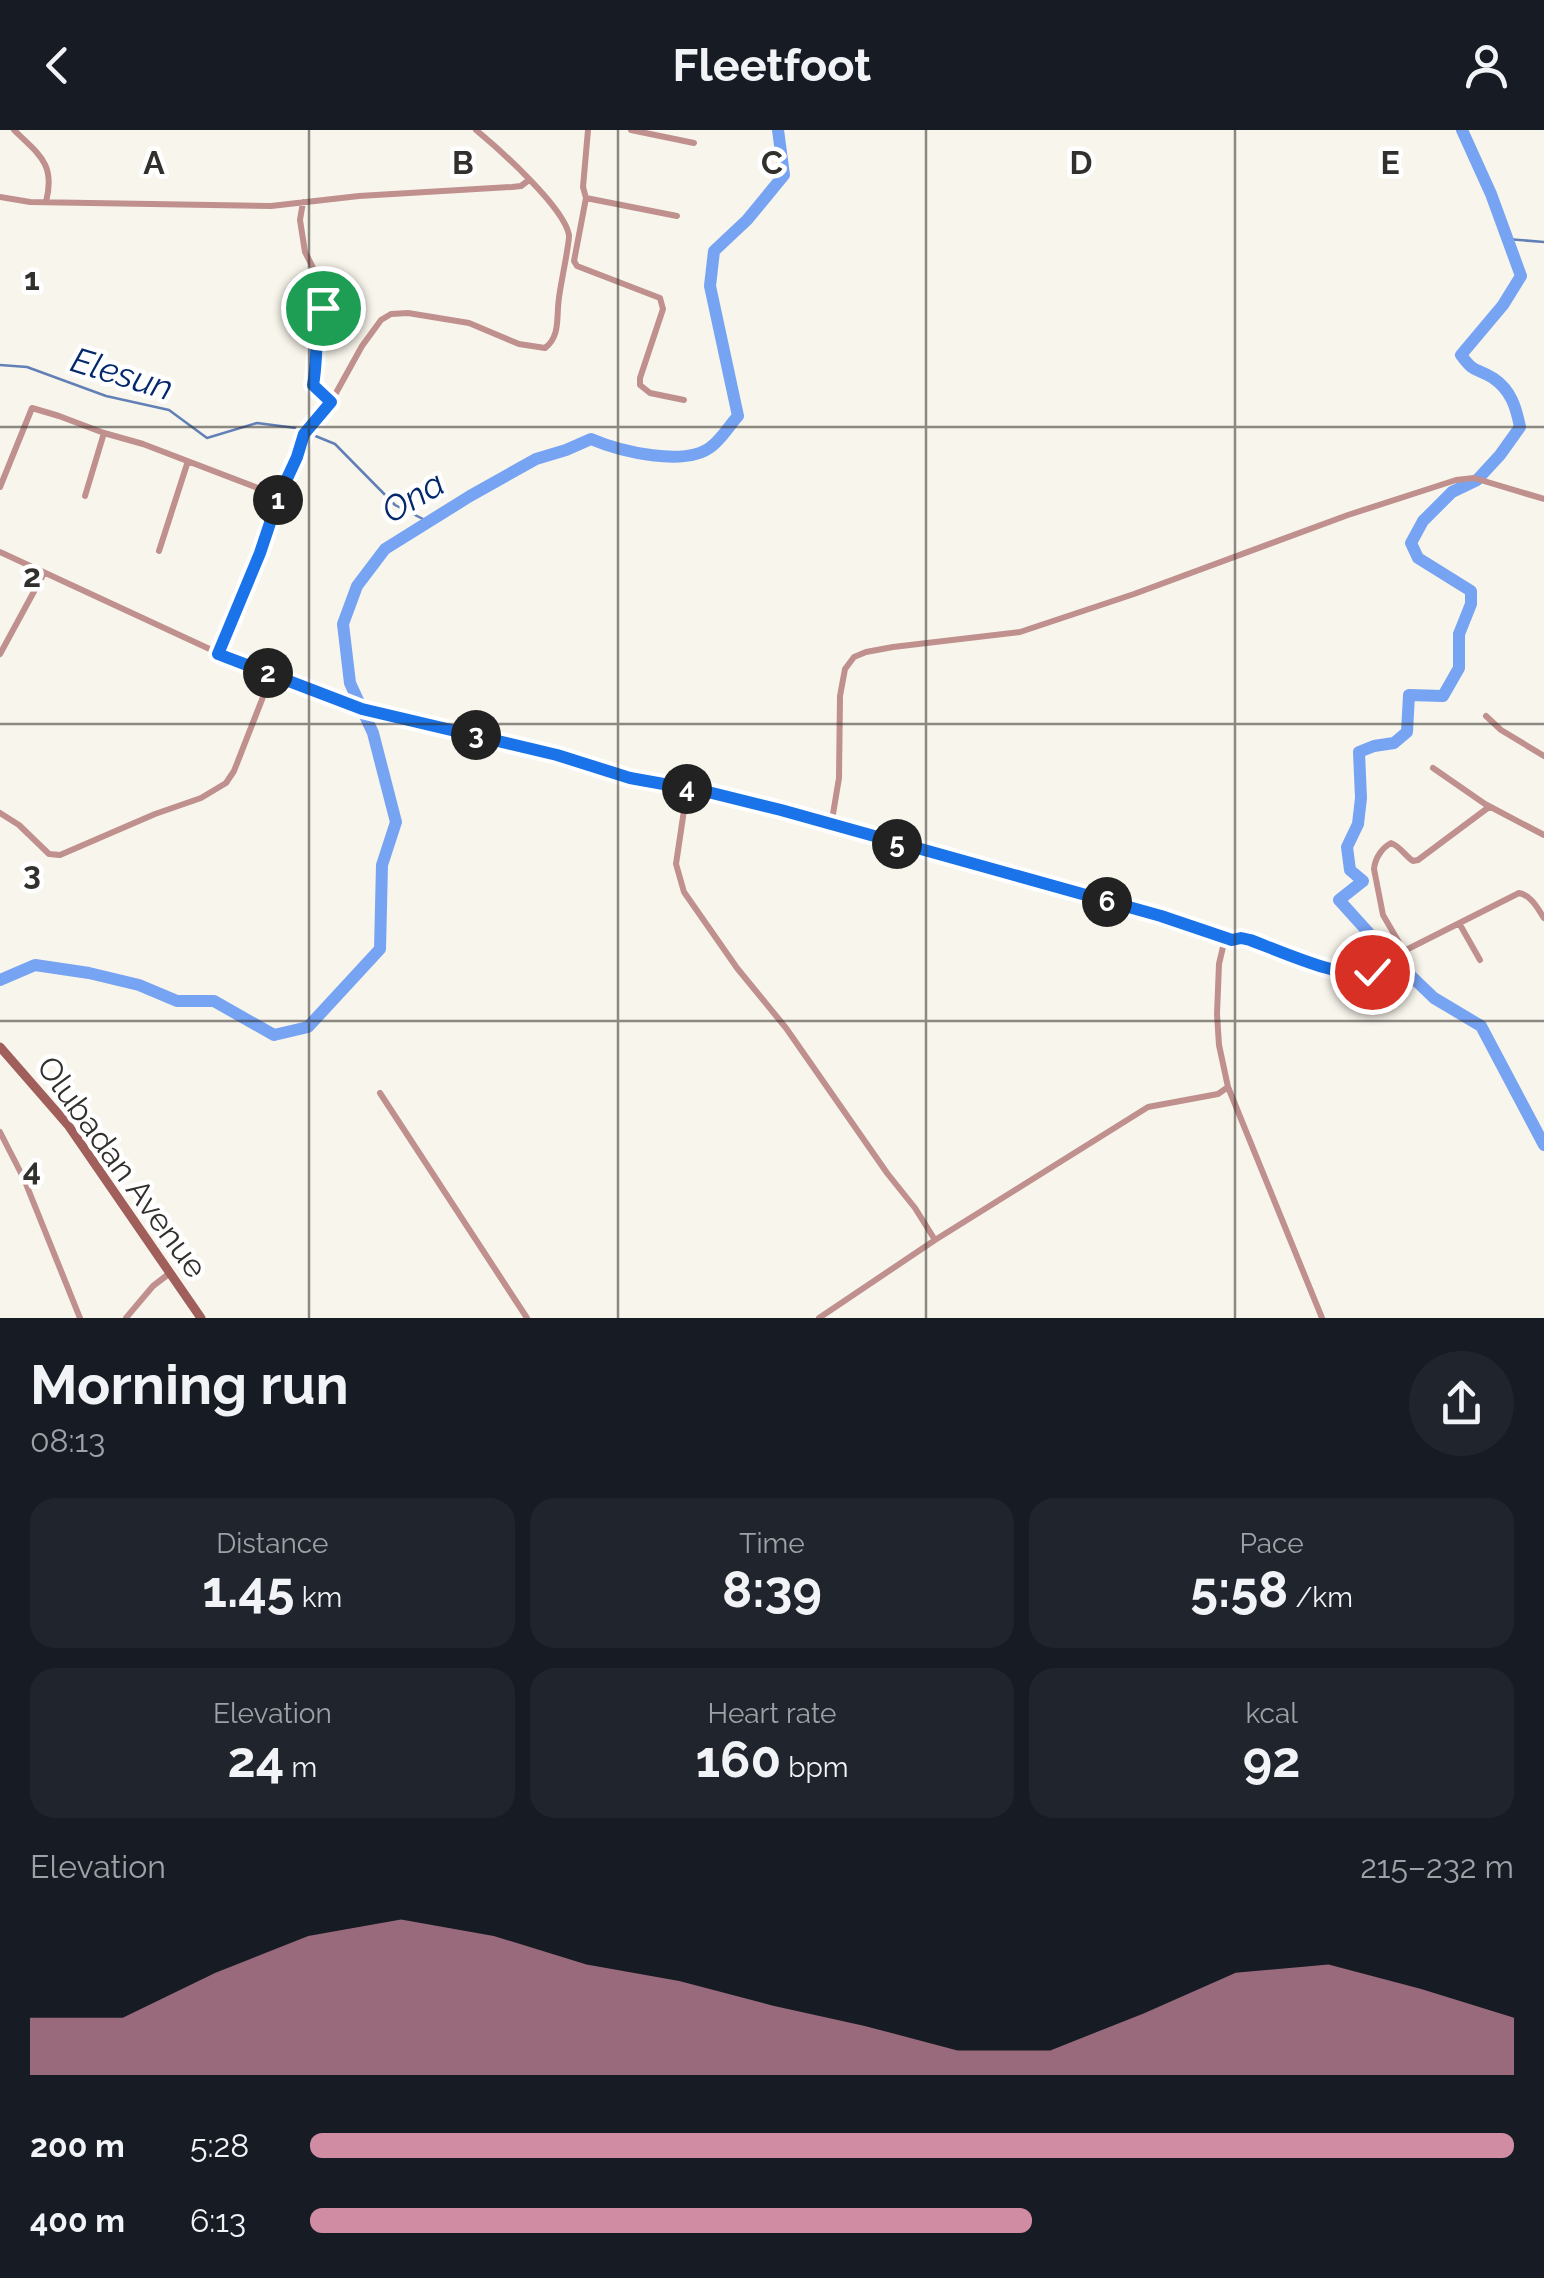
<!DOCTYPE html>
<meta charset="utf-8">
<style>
:root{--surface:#171b24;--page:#20242c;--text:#f1f3f6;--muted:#9ea1a6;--accent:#cf8ca2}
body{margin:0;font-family:Raleway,sans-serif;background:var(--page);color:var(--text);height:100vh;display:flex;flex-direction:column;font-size:38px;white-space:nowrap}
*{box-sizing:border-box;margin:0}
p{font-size:32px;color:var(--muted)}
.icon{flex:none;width:55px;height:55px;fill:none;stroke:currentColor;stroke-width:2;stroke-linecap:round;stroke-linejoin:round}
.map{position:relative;height:1188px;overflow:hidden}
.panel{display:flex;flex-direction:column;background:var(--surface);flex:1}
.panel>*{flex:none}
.pin{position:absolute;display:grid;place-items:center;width:85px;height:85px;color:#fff;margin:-42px;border:5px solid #fff;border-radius:50%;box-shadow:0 2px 10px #0007}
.km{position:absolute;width:50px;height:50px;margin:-25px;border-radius:50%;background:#222;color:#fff;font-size:28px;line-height:50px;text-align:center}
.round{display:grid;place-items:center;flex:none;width:105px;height:105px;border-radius:52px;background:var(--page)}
.headline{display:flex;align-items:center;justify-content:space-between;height:170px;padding:0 30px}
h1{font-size:55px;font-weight:700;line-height:75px}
.figures{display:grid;grid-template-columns:repeat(3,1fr);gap:15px;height:170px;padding:10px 30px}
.figures div{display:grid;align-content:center;border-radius:25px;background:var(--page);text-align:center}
.figures b{font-size:50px;font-weight:700}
.figures small{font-size:28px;font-weight:400}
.figures p{font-size:28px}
.chart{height:280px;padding:20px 30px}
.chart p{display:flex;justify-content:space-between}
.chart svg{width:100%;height:180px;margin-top:10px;fill:var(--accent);opacity:.7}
ul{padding:0 30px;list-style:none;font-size:32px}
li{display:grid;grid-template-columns:160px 120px 1fr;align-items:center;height:75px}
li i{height:25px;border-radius:12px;background:var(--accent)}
header{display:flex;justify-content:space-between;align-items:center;height:130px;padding:0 30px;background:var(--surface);font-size:45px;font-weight:700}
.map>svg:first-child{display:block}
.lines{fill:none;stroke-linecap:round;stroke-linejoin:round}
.stream{stroke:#6280b7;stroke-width:2.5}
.river{stroke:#77a3f3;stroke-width:12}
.street{stroke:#bf908d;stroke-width:6}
.secondary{stroke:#a05f5b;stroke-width:9}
.route-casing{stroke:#fff;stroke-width:20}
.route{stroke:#1a73e8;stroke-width:12}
.grid{fill:none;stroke:#31302c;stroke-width:2.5;stroke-opacity:0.55}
.labels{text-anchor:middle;stroke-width:9;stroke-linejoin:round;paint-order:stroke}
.street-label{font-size:32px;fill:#31302c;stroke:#fff}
.water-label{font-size:35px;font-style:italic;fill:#04286c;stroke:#fff}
.grid-label{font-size:32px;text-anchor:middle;font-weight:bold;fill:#31302c;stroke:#fff;stroke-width:9;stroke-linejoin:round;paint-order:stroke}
</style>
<header><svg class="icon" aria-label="back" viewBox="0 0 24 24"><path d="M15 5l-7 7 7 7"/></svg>Fleetfoot<svg class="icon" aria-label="person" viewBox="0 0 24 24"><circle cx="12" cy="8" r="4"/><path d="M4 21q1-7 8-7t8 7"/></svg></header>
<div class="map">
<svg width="1544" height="1188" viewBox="0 0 1544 1188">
<rect width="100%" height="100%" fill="#f8f5ec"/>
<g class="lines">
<!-- stream -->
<path class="stream" d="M1507,109L1544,112
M0,235L27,237L106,266L169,280L207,308L257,293L296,298L335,314L395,375L429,392"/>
<!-- river -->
<path class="river" d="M1462,0L1491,64L1521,146L1503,175L1461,225C1475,244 1475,237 1493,248C1511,260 1516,277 1520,297L1500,325L1477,350L1452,362L1423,391L1411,413L1418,428L1471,461V474L1459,504V538L1443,566L1409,565L1407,602L1394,613L1374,616L1359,622L1361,668L1358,694L1347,717L1350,740L1363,751L1339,770L1386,822L1434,868L1481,896L1544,1015
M0,850L35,835L89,843L139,855L177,871H214L274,905L308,897L380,819L382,735L396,692L373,603L350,553L343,494L357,456L385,419L470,366L536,329L566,320L591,309C619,321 686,338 712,316C722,308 729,296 738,286L710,156L714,121L747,90L784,45L778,0"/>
<!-- street -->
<path class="street" d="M14,0C38,24 56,33 46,72
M588,0L583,57L586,68L574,131L577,136L660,168L663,179L640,248V255L650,263L684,270
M631,0L694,13
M0,67L30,72L271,76L359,66L512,57L521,56L529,50
M586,68L677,86
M303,72L300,90L305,122L324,159L323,178L315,210L317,225L313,255L331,272
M0,357L32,278L59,286L104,303L143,314L279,366
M85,366L104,303
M159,421L188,331
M0,422L242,534L363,579L557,625L629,648L709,662L781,680L1161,786L1232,810
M0,524L44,443
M218,524L261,423L303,304L331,272L362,216L381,190L391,184L408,183L469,193L519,214L545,218C561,206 556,186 559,168C560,157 570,111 569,105C564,77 499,19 476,0
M1486,586L1501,600L1544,626
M1433,638L1485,674L1544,705
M687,660L676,734L684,762L737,838L786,898L887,1043L915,1078L935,1110
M0,683L19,695L49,724L60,725L155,684L201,668L226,653L234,641L272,544
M831,696L839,648L840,566L845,539L854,527L866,522L893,517L1020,502L1134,464L1348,385L1456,350L1474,348L1544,369
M1459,793L1480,830
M1404,821L1383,785L1374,739C1375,728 1382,718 1391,713C1400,716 1405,726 1413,731L1418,730L1489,677
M380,963L527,1188
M0,1002L24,1049L80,1188
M126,1188L153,1156L170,1143
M819,1188L935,1110L1148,977L1218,964L1228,957
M1322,1188L1228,957L1219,915L1217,884L1219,834L1223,817L1232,810L1241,808L1341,842L1366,845L1398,824L1519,763C1531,765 1538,779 1544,788"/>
<!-- secondary -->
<path class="secondary" d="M0,917L68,995L201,1188"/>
</g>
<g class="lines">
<!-- route casing -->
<g class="route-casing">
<path id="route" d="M323,178C314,204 318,229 313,255L331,272L304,304L297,327L279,366L260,423L218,524L362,579L557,625L630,648L708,662L781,680L1161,786L1232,810L1241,808L1250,810C1275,819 1350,853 1372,842"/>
</g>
<!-- route -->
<use href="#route" class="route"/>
</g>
<!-- grid -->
<path class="grid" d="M309,0V1188M618,0V1188M926,0V1188M1235,0V1188M0,297H1544M0,594H1544M0,891H1544"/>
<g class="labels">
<!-- street labels -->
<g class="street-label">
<text transform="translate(122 1037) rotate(54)" y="11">Olubadan Avenue</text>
</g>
<!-- water labels -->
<g class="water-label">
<text transform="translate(122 244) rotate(17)" y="12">Elesun</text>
<text transform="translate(413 367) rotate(-31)" y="12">Ona</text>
</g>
</g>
<g class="grid-label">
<text x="154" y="44">A</text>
<text x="463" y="44">B</text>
<text x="772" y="44">C</text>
<text x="1081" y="44">D</text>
<text x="1390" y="44">E</text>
<text x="32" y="160">1</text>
<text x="32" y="457">2</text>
<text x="32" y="754">3</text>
<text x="32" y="1051">4</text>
</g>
</svg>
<div class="pin" style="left:323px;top:178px;background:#1e9e55"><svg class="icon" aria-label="arrive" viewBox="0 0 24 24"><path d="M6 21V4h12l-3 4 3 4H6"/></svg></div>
<div class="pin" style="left:1372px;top:842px;background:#d93025"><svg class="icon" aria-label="check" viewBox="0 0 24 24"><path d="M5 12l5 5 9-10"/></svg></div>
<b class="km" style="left:278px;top:370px">1</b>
<b class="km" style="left:268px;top:543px">2</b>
<b class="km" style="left:476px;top:605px">3</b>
<b class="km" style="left:687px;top:659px">4</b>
<b class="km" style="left:897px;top:714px">5</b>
<b class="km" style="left:1107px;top:772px">6</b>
</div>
<section class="panel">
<div class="headline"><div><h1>Morning run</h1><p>08:13</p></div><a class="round"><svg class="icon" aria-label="share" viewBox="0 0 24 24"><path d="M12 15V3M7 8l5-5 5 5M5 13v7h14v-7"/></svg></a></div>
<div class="figures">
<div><p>Distance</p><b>1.45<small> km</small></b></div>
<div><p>Time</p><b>8:39</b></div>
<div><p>Pace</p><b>5:58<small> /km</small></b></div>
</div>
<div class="figures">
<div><p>Elevation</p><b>24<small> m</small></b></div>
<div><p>Heart rate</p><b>160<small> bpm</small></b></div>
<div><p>kcal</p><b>92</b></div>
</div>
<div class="chart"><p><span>Elevation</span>215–232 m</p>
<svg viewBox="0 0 160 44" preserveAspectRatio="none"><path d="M0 44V30L10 30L20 19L30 10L40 6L50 10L60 17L70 21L80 27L90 32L100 38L110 38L120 29L130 19L140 17L150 23L160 30V44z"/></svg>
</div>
<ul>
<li><b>200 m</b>5:28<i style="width:100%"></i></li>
<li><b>400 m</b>6:13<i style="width:60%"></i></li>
</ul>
</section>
